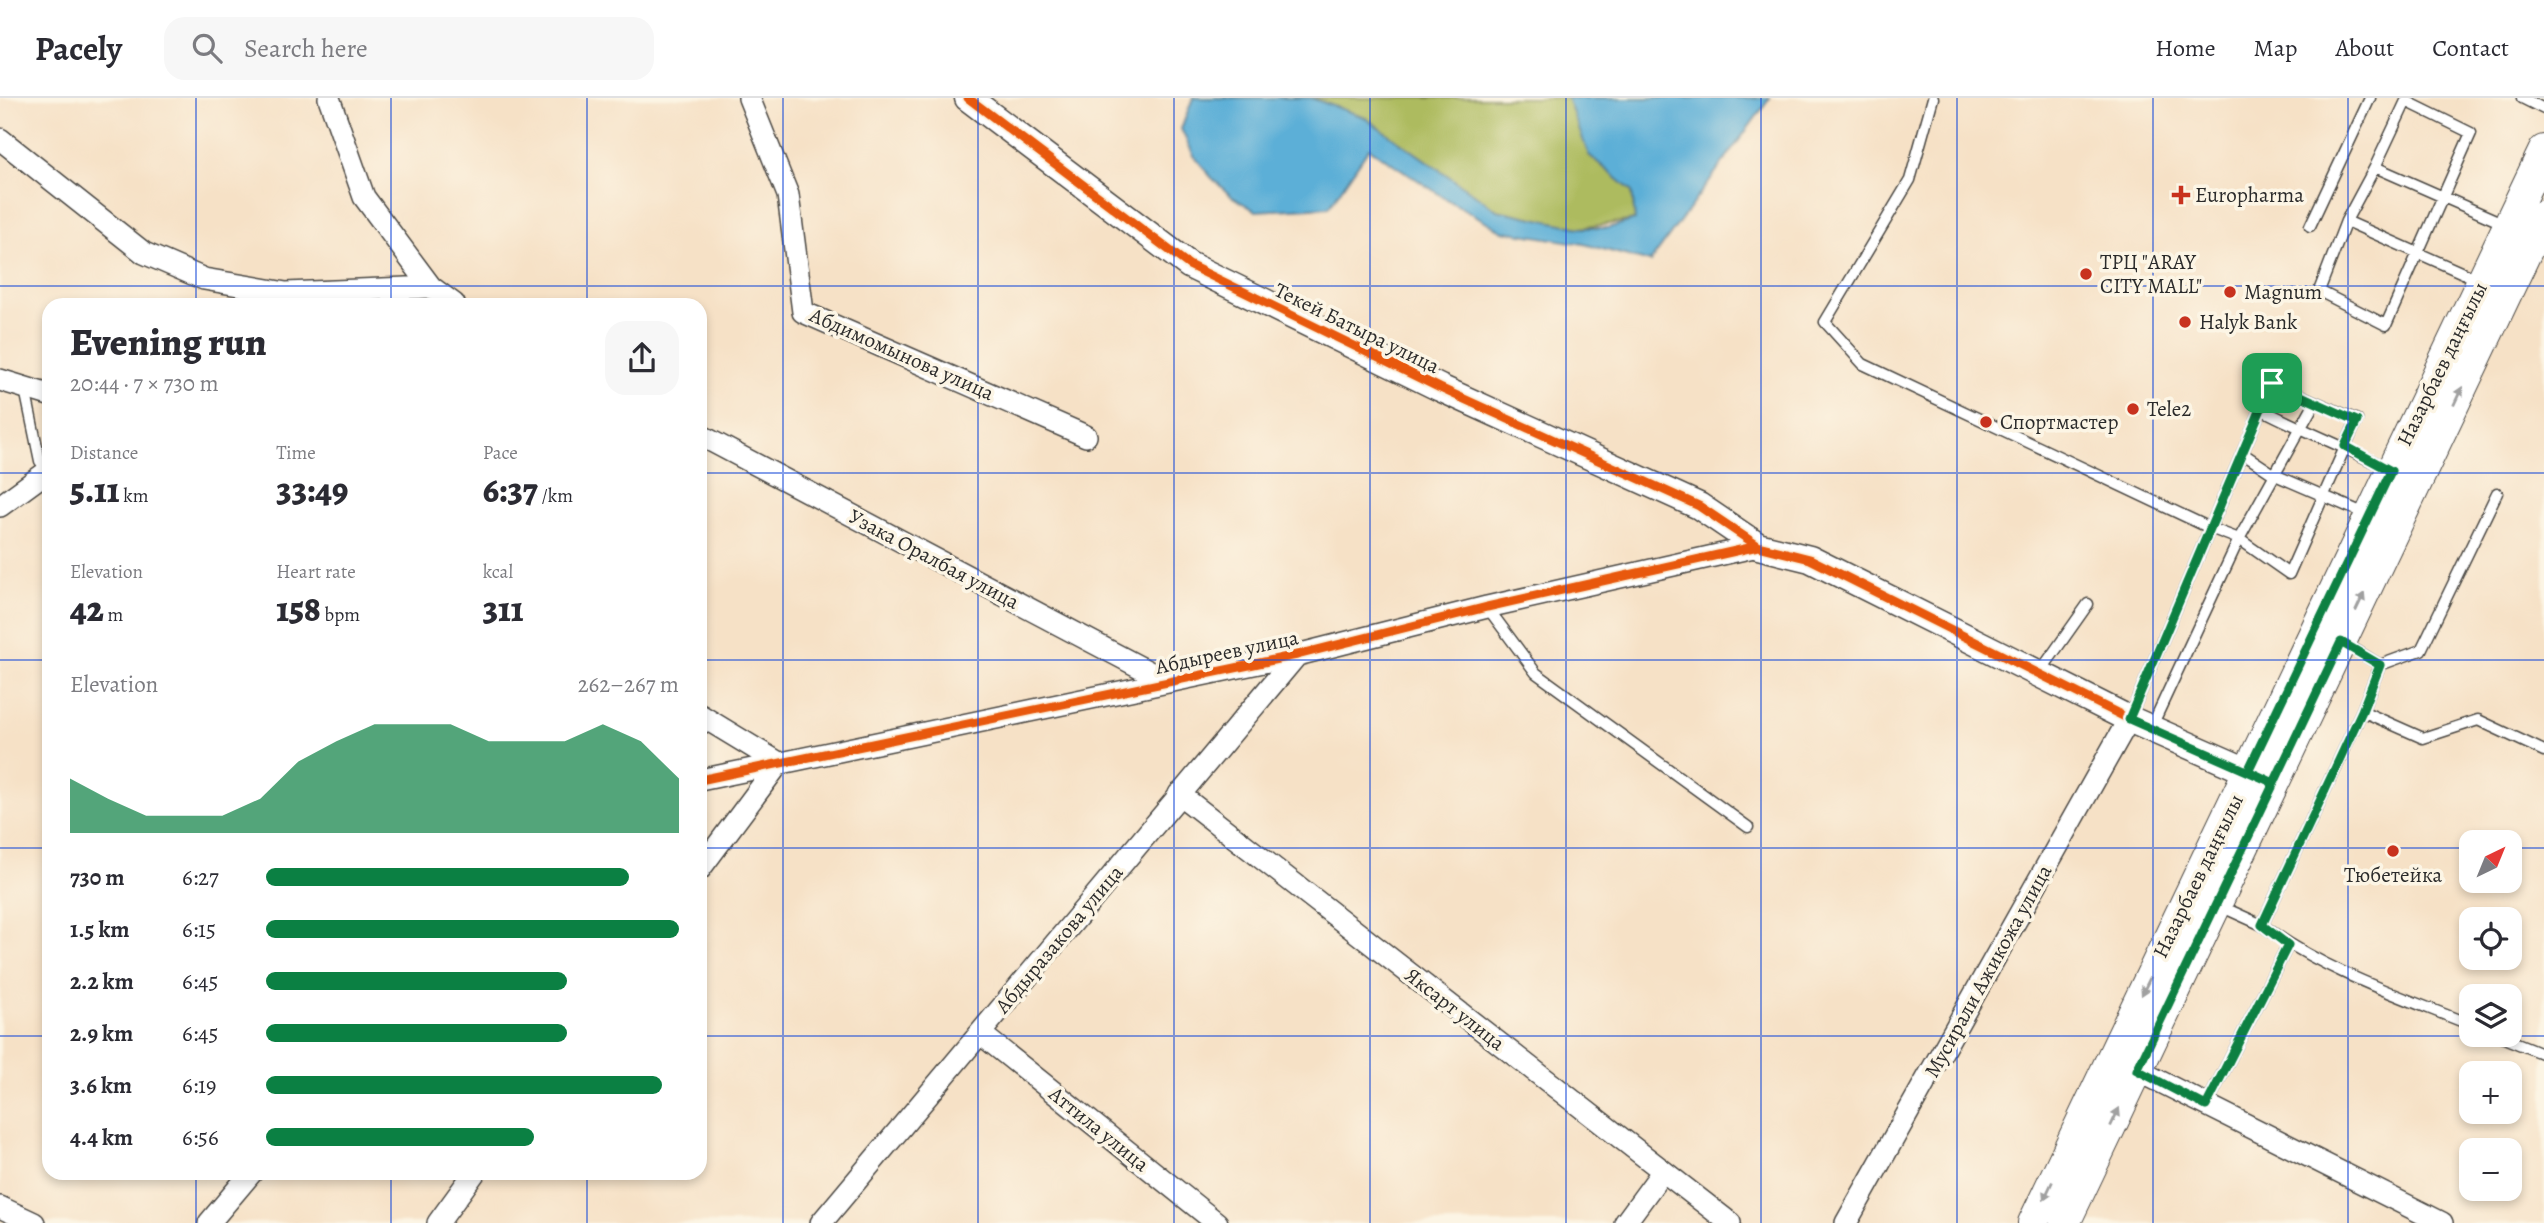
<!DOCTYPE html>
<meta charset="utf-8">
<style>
:root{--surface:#fff;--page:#f7f7f7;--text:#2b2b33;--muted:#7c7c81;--line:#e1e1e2;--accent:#0b8043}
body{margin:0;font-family:Alegreya,serif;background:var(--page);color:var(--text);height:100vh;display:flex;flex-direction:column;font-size:26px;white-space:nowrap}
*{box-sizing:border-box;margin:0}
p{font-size:23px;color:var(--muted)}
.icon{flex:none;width:38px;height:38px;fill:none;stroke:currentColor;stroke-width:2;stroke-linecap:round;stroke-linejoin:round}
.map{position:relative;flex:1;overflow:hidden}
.sheet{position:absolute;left:42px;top:200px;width:665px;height:882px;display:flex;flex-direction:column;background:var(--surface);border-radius:21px;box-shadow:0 4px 10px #0003}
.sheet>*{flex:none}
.needle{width:46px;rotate:43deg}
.tools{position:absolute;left:2459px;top:732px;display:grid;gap:14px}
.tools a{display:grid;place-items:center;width:63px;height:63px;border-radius:14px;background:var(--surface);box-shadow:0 4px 10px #0003;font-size:35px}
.pin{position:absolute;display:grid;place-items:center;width:60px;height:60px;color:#fff;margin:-30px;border-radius:14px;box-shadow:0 4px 10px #0006}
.round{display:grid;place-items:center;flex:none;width:74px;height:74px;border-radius:21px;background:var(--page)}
.headline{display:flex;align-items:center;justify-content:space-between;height:119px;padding:0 28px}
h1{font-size:38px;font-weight:800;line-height:52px}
.stats{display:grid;grid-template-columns:repeat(3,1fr);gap:10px;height:119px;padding:7px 28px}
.stats div{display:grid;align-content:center}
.stats b{font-size:35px;font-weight:800}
.stats small{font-size:19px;font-weight:400}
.stats p{font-size:19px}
.chart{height:196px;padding:14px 28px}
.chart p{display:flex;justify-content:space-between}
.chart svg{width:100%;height:126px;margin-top:7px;fill:var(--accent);opacity:.7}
ul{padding:0 28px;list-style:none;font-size:23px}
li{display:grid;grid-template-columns:112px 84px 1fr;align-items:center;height:52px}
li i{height:18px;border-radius:9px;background:var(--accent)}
header{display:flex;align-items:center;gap:42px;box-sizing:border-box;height:98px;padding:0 35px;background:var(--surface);border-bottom:2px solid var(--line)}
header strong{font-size:33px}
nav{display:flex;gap:38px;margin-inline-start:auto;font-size:24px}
.search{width:490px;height:63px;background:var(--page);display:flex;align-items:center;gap:18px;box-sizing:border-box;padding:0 24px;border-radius:21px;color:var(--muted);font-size:26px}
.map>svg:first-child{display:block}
.green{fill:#adbb5e;stroke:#6c7344;stroke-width:2}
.water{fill:#5bafd7;stroke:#436d81;stroke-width:2}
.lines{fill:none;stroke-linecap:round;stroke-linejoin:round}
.service-casing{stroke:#494642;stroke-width:13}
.minor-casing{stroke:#494642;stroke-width:24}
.tertiary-casing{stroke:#494642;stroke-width:29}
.secondary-casing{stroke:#494642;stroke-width:32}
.service{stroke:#fff;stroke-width:10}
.minor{stroke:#fff;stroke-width:21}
.tertiary{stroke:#fff;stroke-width:26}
.secondary{stroke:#fff;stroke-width:30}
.cycleway-casing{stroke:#fcf5e5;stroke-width:13}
.cycleway{stroke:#e8590c;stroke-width:9}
.oneway{fill:#a0a0a0}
.route-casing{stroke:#fff;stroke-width:14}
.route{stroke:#0b8043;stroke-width:9}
.grid{fill:none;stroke:#1d4ed8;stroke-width:2;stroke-opacity:0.55}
.poi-dot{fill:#c8321e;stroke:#fcf5e5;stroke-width:2.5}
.labels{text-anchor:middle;stroke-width:7;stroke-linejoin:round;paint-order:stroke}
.poi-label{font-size:21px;fill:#2b2b2b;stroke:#fcf5e5;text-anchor:start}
.street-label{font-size:21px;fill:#2b2b2b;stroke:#fcf5e5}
</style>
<header>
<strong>Pacely</strong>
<div class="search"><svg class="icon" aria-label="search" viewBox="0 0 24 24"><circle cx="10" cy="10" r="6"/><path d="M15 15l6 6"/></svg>Search here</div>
<nav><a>Home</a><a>Map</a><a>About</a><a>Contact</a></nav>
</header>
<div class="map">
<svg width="2544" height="1125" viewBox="0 0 2544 1125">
<rect width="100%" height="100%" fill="#fcf5e5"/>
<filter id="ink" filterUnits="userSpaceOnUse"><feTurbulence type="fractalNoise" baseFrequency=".0143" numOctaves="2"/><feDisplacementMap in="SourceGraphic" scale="14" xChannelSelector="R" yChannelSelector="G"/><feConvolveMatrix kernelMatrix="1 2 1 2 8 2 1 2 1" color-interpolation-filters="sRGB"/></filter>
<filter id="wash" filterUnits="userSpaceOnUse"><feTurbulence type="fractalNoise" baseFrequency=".00686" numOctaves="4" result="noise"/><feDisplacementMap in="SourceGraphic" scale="28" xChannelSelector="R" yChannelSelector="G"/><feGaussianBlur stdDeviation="1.57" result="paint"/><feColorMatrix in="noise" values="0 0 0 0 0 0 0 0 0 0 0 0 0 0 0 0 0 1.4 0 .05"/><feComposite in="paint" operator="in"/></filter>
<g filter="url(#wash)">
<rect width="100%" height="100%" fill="#f6e1c6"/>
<!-- green -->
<path class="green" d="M1311,0H1572L1589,57L1632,93L1635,122L1580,130L1497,112L1364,19Z"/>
<!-- water -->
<path class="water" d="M1193,0H1311L1364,19L1497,112L1580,130H1608L1635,122L1632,93L1589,57L1567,0H1770L1650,164L1584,146L1503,133L1448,102L1369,50L1329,109L1256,113L1231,98L1211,79L1194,58L1181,31Z"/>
</g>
<g filter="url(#ink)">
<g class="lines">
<!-- service casing -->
<g class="service-casing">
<path id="service" d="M1933,0L1910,82L1825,224L1863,266L2210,430L2239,441L2315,304
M2522,0L2544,11
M2406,3L2471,35L2386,227L2319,193L2346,123L2375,69Z
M2375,69L2507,127
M2346,123L2481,183
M2310,128L2370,0
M25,291L40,363L49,374
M2261,311C2303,333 2346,349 2388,371
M2242,355L2275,377L2368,417
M1487,509L1536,575L1748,729
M2344,545L2380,567L2421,552L2497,395
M2040,574L2088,506
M2362,613L2423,640L2478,622L2544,653
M2129,621L2272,285L2357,322L2289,476L2239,441L2151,630
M2220,808L2262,827L2362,613L2380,567
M2262,827C2324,873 2400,898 2471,927
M2494,936L2544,956
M2206,1008L2288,847"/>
</g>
<!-- minor casing -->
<g class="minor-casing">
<path id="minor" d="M329,0L364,99L431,189L454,206
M749,0L788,97L803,214L1086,338
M0,41L144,155L204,181L286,195L431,189
M0,282L49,297
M700,337L1168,584
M0,408L48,373
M700,617L779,665L700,771
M700,682L1297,557L1487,509L1758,448
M1179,696L1730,1125
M981,936L1217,1125
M2137,972L2442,1125
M0,1109L34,1125
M209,1125L252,1074
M438,1125L475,1074
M821,1125L1297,557
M1625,1125L1663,1073
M1846,1125L2129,621"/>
</g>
<!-- tertiary casing -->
<g class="tertiary-casing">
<path id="tertiary" d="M968,0L1189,167L1440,290L1699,408L1758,448L1810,461L2129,621L2265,681"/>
</g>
<!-- secondary casing -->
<g class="secondary-casing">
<path id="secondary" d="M2033,1125L2544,52
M2065,1125L2544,117"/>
</g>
<!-- service -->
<use href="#service" class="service"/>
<!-- minor -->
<use href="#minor" class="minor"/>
<!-- tertiary -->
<use href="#tertiary" class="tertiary"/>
<!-- secondary -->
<use href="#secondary" class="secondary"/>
<!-- cycleway casing -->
<g class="cycleway-casing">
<path id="cycleway" d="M968,0L1189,167L1440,290L1699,408L1758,448L1810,461L2129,621L2274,685
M700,682L1297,557L1487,509L1758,448"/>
</g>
<!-- cycleway -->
<use href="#cycleway" class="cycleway"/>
</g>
<!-- one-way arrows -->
<defs><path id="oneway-solid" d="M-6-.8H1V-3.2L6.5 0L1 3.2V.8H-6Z" transform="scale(1.75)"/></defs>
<g class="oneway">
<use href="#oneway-solid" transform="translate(2458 298) rotate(-65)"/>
<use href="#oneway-solid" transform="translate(2360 504) rotate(-65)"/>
<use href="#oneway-solid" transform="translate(2146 888) rotate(116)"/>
<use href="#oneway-solid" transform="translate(2115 1019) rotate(-65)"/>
<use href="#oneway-solid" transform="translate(2048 1093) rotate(115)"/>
</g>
</g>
<g class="lines" filter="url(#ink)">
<!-- route casing -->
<g class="route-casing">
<path id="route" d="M2272,285L2129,621L2274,685L2137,972L2206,1008L2288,847L2262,827L2362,613L2380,567L2341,544L2274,685L2248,673L2391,373L2345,348L2357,323L2272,285"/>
</g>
<!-- route -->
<use href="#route" class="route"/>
</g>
<!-- grid -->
<path class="grid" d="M196,0V206M391,0V206M587,0V206M783,0V1125M978,0V1125M1174,0V1125M1370,0V1125M1566,0V1125M1761,0V1125M1957,0V1125M2153,0V1125M2348,0V1125M0,188H2544M0,375H49M700,375H2544M0,562H49M700,562H2544M0,750H49M700,750H2471M2510,750H2544M0,938H49M700,938H2544M196,1074V1125M391,1074V1125M587,1074V1125"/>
<!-- markers -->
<g class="poi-dot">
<path d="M2177.5 86.5h7v7h7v7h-7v7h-7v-7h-7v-7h7z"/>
<circle cx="2086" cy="176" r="7"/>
<circle cx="2230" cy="194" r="7"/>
<circle cx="2185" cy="224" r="7"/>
<circle cx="2133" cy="311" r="7"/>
<circle cx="1986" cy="324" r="7"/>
<circle cx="2393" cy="753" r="7"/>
</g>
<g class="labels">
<!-- poi labels -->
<g class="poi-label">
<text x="2195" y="104">Europharma</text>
<text x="2100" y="171">ТРЦ "ARAY<tspan x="2100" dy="24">CITY MALL"</tspan></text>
<text x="2244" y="201">Magnum</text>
<text x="2199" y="231">Halyk Bank</text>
<text x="2147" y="318">Tele2</text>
<text x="2000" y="331">Спортмастер</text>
<text x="2393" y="784" text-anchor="middle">Тюбетейка</text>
</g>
<!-- street labels -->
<g class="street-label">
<text transform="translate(1357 230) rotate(26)" y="7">Текей Батыра улица</text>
<text transform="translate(902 256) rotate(24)" y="7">Абдимомынова улица</text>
<text transform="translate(2442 266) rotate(-64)" y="7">Назарбаев даңғылы</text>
<text transform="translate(934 461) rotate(28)" y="7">Узака Оралбая улица</text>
<text transform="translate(1227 554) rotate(-12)" y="7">Абдыреев улица</text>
<text transform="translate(2198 778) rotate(-64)" y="7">Назарбаев даңғылы</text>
<text transform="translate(1059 841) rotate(-50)" y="7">Абдыразакова улица</text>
<text transform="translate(1988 873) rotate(-61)" y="7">Мусирали Ажикожа улица</text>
<text transform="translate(1455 911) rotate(38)" y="7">Яксарт улица</text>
<text transform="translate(1099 1031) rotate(39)" y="7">Аттила улица</text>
</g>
</g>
</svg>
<div class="tools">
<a><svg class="needle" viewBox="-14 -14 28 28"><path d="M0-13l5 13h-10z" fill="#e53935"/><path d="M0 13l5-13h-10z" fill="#7c7c81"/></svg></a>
<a><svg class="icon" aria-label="locate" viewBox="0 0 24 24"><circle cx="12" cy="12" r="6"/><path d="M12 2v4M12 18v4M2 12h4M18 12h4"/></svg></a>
<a><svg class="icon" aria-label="layers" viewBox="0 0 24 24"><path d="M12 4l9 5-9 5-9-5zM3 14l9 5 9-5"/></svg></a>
<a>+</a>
<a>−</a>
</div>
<div class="pin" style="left:2272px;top:285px;background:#1e9e55"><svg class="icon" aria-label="arrive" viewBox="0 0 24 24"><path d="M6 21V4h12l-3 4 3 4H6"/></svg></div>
<section class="sheet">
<div class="headline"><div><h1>Evening run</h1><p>20:44 · 7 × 730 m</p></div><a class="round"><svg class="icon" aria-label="share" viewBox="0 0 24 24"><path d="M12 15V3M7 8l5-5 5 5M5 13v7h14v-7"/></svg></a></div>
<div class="stats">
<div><p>Distance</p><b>5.11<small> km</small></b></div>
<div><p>Time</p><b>33:49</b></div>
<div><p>Pace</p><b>6:37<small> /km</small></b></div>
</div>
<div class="stats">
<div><p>Elevation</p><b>42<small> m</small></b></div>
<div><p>Heart rate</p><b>158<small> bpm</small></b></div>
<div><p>kcal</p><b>311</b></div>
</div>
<div class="chart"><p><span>Elevation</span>262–267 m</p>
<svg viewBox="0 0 160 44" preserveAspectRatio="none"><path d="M0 44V25L10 32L20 38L30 38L40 38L50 32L60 19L70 12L80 6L90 6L100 6L110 12L120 12L130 12L140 6L150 12L160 25V44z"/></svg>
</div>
<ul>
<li><b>730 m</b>6:27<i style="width:88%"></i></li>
<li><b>1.5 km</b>6:15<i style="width:100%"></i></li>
<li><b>2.2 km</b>6:45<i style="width:73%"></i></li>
<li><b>2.9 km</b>6:45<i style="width:73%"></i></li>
<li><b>3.6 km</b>6:19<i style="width:96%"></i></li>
<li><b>4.4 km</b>6:56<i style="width:65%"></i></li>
</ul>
</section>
</div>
